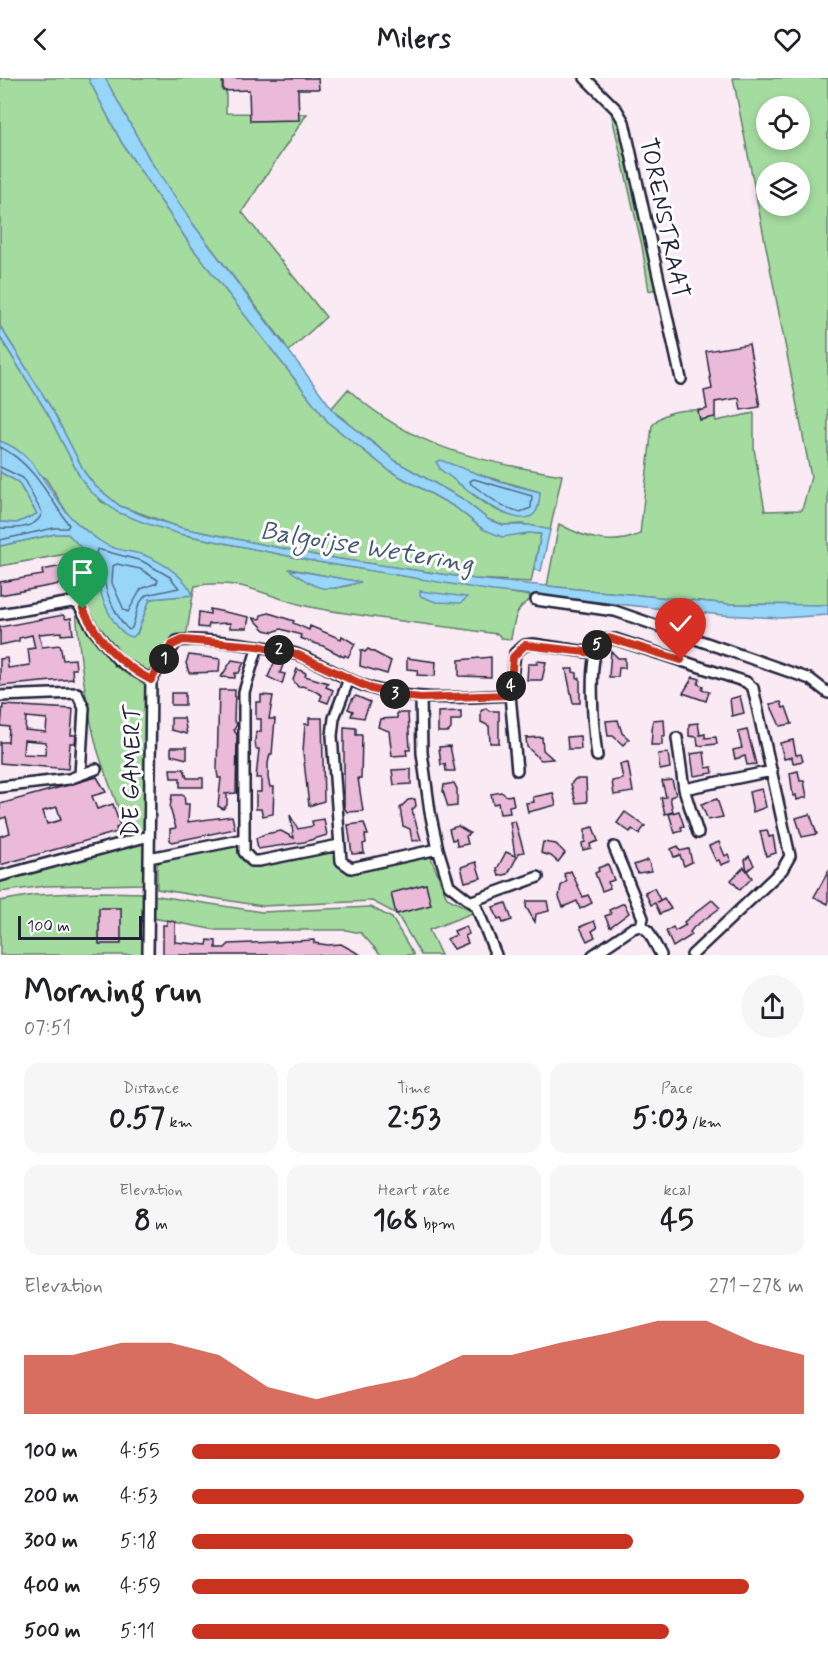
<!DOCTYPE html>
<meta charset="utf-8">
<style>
:root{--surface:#fff;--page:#f6f6f6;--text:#202124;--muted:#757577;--accent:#c8321e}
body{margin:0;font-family:Mynerve,sans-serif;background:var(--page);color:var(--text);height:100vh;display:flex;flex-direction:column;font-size:22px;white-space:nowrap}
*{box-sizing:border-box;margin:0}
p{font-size:20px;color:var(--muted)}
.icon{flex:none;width:33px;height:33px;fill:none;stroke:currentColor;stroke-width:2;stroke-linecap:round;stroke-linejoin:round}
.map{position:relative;height:877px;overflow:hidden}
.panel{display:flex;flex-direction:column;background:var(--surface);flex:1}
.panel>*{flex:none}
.buttons{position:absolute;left:756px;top:18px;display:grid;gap:12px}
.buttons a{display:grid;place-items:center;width:54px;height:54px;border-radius:50%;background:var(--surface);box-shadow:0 3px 9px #0003;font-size:30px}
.scale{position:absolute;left:18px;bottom:15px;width:124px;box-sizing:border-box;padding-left:6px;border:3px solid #22223b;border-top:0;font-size:16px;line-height:21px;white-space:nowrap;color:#22223b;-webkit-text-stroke:4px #fff;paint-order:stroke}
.pin{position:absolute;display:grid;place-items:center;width:51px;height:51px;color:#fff;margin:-62px -26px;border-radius:50% 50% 50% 0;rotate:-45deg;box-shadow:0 0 6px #0007}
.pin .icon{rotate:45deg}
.km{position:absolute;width:30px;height:30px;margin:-15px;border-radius:50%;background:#222;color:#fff;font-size:16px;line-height:30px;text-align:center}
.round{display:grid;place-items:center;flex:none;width:63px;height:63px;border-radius:32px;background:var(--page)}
.headline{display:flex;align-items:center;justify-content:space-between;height:102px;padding:0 24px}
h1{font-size:33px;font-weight:800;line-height:45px}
.stats{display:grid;grid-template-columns:repeat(3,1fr);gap:9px;height:102px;padding:6px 24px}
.stats div{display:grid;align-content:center;border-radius:15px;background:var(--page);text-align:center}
.stats b{font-size:30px;font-weight:800}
.stats small{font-size:16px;font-weight:400}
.stats p{font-size:16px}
.chart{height:168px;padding:12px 24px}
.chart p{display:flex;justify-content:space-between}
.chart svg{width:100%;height:108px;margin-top:6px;fill:var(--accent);opacity:.7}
ul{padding:0 24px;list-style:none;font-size:20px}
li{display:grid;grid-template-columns:96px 72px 1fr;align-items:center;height:45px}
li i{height:15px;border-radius:8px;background:var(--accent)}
header{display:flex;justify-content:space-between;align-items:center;height:78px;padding:0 24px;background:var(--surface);font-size:27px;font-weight:800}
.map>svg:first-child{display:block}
.green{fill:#a4db9f;stroke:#637e6d;stroke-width:1.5;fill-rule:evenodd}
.water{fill:#98d6f9;stroke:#698ead;stroke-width:1.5}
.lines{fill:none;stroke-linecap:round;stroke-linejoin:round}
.shore{stroke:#516a87;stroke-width:1.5}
.building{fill:#ebbad9;stroke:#22223b;stroke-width:1.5;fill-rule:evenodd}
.minor-casing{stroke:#22223b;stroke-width:14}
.minor{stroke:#fff;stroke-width:9}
.route-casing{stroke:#fff;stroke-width:12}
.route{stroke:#c8321e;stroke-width:8}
.labels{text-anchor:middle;stroke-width:6;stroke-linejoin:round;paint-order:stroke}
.street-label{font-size:24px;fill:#22223b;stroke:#fff}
.water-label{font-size:26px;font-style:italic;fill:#455874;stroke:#fff}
</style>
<header><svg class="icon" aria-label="back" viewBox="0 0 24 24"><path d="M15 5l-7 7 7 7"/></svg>Milers<svg class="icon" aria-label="heart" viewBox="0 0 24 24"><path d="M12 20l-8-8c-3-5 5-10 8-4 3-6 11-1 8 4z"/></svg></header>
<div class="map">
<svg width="828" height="877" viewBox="0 0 828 877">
<rect width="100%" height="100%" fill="#f9eaf4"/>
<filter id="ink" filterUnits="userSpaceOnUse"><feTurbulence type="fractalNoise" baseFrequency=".0167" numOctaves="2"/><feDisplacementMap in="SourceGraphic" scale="12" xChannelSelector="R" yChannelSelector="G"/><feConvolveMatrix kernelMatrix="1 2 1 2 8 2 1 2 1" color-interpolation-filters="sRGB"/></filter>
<g filter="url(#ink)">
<!-- green -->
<path class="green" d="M0,0H88L122,65L191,168L329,345L390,393L455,429L483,451L523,457L528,455L541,456L531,504L475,501L319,478L182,450L120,428L95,408L85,395L53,333L0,248Z
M105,0H222V12H226V35L307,36L242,134L326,239L288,274L284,265L193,146L151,84Z
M733,0H828V527L729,526L547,508L559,446C585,460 611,469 640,456L652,348C664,329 694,332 713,332L716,343L754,335V371L765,433L802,432L811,399ZM766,28H800V62H766ZM766,94H800V128H766Z
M610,30L623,46L659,210L649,213L642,168Z
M0,259L48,336L80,399L102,424L180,456L318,484L537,519C516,525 514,542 511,561L501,560L498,556C437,547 376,541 315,530C271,522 242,498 195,508L193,516L173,494L159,485L144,477L121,473L103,466L89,455L69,438L46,401L0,363ZM290,492V491L359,504C326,516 318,511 290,492Z
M348,311C411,370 480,383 562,397L550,452L523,446L503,447L489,442L461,420L397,384L331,331ZM441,392L470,394L540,414L531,438C498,445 466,409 441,392Z
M0,394L18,404L37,436L17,445L0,444Z
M55,456H68C88,474 99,480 99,508L137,556L150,521L193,517L186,559L179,558L174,561L151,597C120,580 95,555 80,522C74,509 74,490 72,475L0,488V468Z
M76,532L108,580L125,595L147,607L145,752L129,757C118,728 106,700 97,670C85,625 80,579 76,532Z
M144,765V806L45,808L0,814V803Z
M239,767L247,783L333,772L341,791L348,793L430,777L447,820L475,834L429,852L441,877H421L397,836L372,823L262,828L157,811V787L162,781Z
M99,814L144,815L145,877H0V823L34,817Z
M152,817L262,834L371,829L392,840L414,877H381L361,855L346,852H216L153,840Z"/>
<!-- water -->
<path class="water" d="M88,0H105L151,84L193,146L337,337L397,384L461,420L489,442L503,447H529L550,452L541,493L534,492L541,456L528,455L502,459L483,451L455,429L390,393L329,345L191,168L122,65Z
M0,248L53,333L85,395L95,408L120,428L147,439L182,450L319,478L475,501L729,526L828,527V537L781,540L722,537L493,513L318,484L180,456L145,445L117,434L90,413L80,399L48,336L0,259Z
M0,363C37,376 45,410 68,436C77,447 89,455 100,463C113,473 129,472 144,477C162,484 186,499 193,517L150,521L137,555L133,559C116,557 103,524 99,509C98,503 99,495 99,489L68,456H55L0,468V444L17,445L37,436L18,404L0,394Z
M440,382L500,404L540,414C539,421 540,430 534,436C515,455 457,403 441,392L436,384Z
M288,491L361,504C322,514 322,514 288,491Z
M420,513L467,519L461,525L436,524L420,518Z"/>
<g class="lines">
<!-- shore -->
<path class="shore" d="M0,369C33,385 49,419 69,447L67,450H54L0,462
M0,389L23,400L42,435C37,451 14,451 0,450
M474,401L532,418L531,430L520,434L502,428L471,406L470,403Z
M97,471L142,483L170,499L179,510L146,517L139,526L132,550L129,552C119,544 107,518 105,506C102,490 106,489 96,475Z
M117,486L140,491L158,502L157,505L141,511L128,534L124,532L112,505L113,488Z"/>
</g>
<!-- building -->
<path class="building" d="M223,0H318L319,11H298L299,42L250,43L249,12L223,13Z
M749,266L760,329L741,332L739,320L715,324V339L700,342L698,333L707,331L704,313L712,311L706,273Z
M62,488L68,493L72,492L73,500L70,501L71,504L0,517V504L43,497L42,492Z
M210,531L249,539L247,550H230V545L209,546L208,550L198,549L199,534L210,536Z
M269,535L294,543L293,545L309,552L310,548L341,561L342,558L355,566L348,579L345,577L344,579L323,568L300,560L301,557L281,551L273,554L265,552L253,540L260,541L261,537Z
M63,537L66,541L71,540L73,556L61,557V554L39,556L42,569L60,567L63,582L75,581L76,591H72L73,601L0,608V581L7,580L8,590L30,587L28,571L35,570L32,557L19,560V563L0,567V549Z
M368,571L391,583L387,596L360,588L361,572L365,574Z
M611,573L618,580H625V590H619L618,599H609Z
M189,577L220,581L219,594L189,595L186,585Z
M491,579V599L459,598V582Z
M407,580L436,584L435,598L417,597L418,592L407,591Z
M232,582L244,584L239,595H235V600L221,599Z
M537,583L546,584L542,602H527L528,586H537Z
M274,585L283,587L280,595L285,596L282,606L268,599Z
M297,591L306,595L305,598L328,605L326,609L333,612L328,625L320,622L322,617L311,611L302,608L298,609L293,602Z
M566,591H573V594L577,595V600H580V625H573Z
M693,599L700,601L698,606L703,608L702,612L709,614L706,623L683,615Z
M219,612H235L234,643L237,646L234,652L237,657L236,715L224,716H227V727L223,731L218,728L221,700H218L217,693Z
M171,615H185V627H171Z
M261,617L273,618L269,641H275L272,676H270L268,685V700L270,709H274L273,736L263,738L261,731H256V714H261V700H256L259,671H256L255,663L256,654H261V641H256V624H261Z
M356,618L370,624L364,640L351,638L353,633L348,631L353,620Z
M740,618L744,635L732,638L730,621Z
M781,624L783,630L786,629L792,646L780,648L770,626Z
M3,627L73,631L71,657H76L75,665H70L68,691L0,685V664H8L9,649L1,648ZM26,639L47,641L46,654L25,652ZM24,662L46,664L45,677L23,676Z
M486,630L489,633H499V665H490L489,648L481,644V633Z
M461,633V642H451V651L448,654H438V634Z
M397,635H408L410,672H406L407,677L392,678L389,653L378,649L380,641L397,640Z
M171,640H184L187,656L171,652Z
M309,640H322L324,723L309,728L303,674L305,646H309Z
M664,641L665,658H662V667H651L653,642Z
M618,642L622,655L629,661L623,667L613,658H608L606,643Z
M698,645L700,657L705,656V660L716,659L717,666L698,668L697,659L689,658V646Z
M344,649L356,650V657H362L361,700H358L363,733L347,734L344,729Z
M747,652L756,686L747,687L745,678L735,681L733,672L742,670L738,654Z
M580,658L581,671H568L567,659Z
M542,659L543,672L553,681L541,682L527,669L526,660Z
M793,662L796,677L801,676L803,683L793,685L792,679L784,681L780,665Z
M450,668L455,693H446L445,686L441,687L439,669Z
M171,669H187V681L171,677Z
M704,674L706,690L712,689L713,695L694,698L691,676Z
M668,675L670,690L660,692L658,676Z
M628,685L633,714L614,717L612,703L623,701L620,686Z
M170,691H184L187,700H203V709H180V700H171Z
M411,691V706L394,707L392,692Z
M798,693L800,703H804L807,719L797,722L796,717L793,718L790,695Z
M97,699L106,714L92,718L97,731L113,726L120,748L116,750L117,754L0,787V758L10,755L6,739L0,741V726ZM57,729L61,742L47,746L43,733Z
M575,701H586L587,724L576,725L571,706Z
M672,702L676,717L670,719L673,734L665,736L661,720L666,719L662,703Z
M454,705L457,711V728L448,729L443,713L444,707Z
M762,711L766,729L753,734L749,714Z
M501,714L507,718L512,717L514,727L509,728L510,735L500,736L498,725L493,726L491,716Z
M553,715L556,727L528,734L526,725L534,724L533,719Z
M172,717H184L185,726H189L188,744L232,738L235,751L172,764L170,762V751L176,750L170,730Z
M415,721L416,728L412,732L421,762L412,763L410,751L403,748L400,730L408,722Z
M717,721L723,739L708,742L701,726Z
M679,733L684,748L681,749L682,753L675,755L669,736Z
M625,734L645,748L639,756L632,751L630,754L617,745Z
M810,736L817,756L802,759L796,740Z
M290,737L298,751L313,748L312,743L324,741L327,757L304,764L258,771L256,760L265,756L281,753L294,760Z
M515,743L524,774L519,775L508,796L499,798L497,791L506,774L515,778L510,744Z
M364,745L368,757H365L366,765L363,766L364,775L352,776L348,747Z
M458,748L470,755L466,758L468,766L457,768L456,761L452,762L449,751Z
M593,749L598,763L590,766L591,770L583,772L582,765L585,764V751Z
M767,752L769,759L773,758L776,775L766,778L760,753Z
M543,764L556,766L565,775L558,784L551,778L541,775Z
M719,764L725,778L728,776L731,783L721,787L719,782L716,783L709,768Z
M678,768L680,773L689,771L692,784L684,788L680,777L674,779L671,771Z
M749,778L754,787L747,793L752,800L740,812L731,802L744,789L747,793L745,782Z
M648,782L652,793L638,795L634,787Z
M476,784L481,800L465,804L461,789Z
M608,786L614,802L608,804L610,810L602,813L595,795L599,793L598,790Z
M571,793L583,819L588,817L592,825L580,831L577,823L563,829L559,819L561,808L567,803L564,796Z
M828,794V826L814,819Z
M426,806L431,827L396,836L391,815Z
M654,810L660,822L657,824L664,820L671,831L660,836L655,825L651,827L645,814Z
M712,822L720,830L694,849L690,854L692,857L673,869L666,853L673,849L675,853L686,847L684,844Z
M527,823H547L549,833L536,836L535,844L526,829Z
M506,825L512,842L503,845L501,840L498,841L493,829Z
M624,825L629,835L610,849L605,838L611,836L609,832Z
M99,830H121V866H99Z
M167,842L175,844V864L207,867L208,862L216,863V870H225L229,866L314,862V865L328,867L341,866L361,877H163V847H167Z
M594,843L597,850L592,853L595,859L587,863L580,849Z
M466,848L469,856L465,858L468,865L454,871L447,861L456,857L454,853Z"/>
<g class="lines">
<!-- minor casing -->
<g class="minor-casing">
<path id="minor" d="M585,0L617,32L624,44L681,301
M536,522L615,533L810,601L828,615
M0,536L72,524L78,526L93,551L119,583L151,602
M258,568L244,614V774L252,783H259L339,767
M349,601L334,640L332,658L341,783L351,790L438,771
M0,618L77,615L84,630L80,697
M421,620L422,675L430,734L438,771L449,807L476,828L496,877
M677,660L684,711L698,755
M597,678C594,655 586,579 601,562L615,561L746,604L753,610L790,778L782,792L692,877
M517,692L510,617L515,575L525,567L533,566L594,575
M0,709L69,701L96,691
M684,711L772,693
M614,769L643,840L641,848
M149,780L244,761
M0,798L149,758
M472,823L538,799
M148,877L151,602L177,563C202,559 275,569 299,577C325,587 348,604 374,611C418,624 465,619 510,617
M593,877L633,850L641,848L648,853L661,877"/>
</g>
<!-- minor -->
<use href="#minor" class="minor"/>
</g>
</g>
<g class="lines" filter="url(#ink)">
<!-- route casing -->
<g class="route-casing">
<path id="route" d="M83,531C99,564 119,585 151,602L172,567L183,562L258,568L298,577L372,611L402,618L421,620L510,617L513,579L525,567L594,575L597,567L609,560L681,582"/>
</g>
<!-- route -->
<use href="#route" class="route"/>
</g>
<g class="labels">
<!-- street labels -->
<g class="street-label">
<text transform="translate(665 140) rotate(78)" y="8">TORENSTRAAT</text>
<text transform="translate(131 693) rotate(-89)" y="8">DE GAMERT</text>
</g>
<!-- water labels -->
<g class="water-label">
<text transform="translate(367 468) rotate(9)" y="9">Balgoijse Wetering</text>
</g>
</g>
</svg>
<div class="buttons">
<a><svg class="icon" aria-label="locate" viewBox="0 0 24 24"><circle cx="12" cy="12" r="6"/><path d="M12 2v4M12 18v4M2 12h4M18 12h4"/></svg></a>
<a><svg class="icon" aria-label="layers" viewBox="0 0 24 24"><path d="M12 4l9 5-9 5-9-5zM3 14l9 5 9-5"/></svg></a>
</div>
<div class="scale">100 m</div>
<div class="pin" style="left:83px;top:531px;background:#1e9e55"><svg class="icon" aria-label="arrive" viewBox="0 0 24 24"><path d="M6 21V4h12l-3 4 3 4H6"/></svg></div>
<div class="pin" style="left:681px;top:582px;background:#d93025"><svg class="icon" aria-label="check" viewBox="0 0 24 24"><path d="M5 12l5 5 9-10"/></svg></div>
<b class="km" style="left:164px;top:581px">1</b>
<b class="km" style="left:279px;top:572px">2</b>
<b class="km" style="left:395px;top:616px">3</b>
<b class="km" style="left:511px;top:608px">4</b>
<b class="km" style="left:597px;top:567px">5</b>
</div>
<section class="panel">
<div class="headline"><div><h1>Morning run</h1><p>07:51</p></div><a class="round"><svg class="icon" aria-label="share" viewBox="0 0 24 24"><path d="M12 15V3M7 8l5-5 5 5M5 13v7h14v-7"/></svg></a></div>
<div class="stats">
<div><p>Distance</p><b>0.57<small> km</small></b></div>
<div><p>Time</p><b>2:53</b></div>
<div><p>Pace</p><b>5:03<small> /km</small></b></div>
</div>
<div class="stats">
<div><p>Elevation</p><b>8<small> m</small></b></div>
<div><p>Heart rate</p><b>168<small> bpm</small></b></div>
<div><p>kcal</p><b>45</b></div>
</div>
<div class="chart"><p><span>Elevation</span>271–278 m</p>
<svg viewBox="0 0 160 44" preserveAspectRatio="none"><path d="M0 44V20L10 20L20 15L30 15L40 20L50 33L60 38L70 33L80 29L90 20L100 20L110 15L120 11L130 6L140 6L150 15L160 20V44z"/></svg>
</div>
<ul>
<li><b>100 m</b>4:55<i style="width:96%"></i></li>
<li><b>200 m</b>4:53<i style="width:100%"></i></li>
<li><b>300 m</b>5:18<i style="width:72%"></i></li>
<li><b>400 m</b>4:59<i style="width:91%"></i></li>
<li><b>500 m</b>5:11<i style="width:78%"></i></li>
</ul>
</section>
